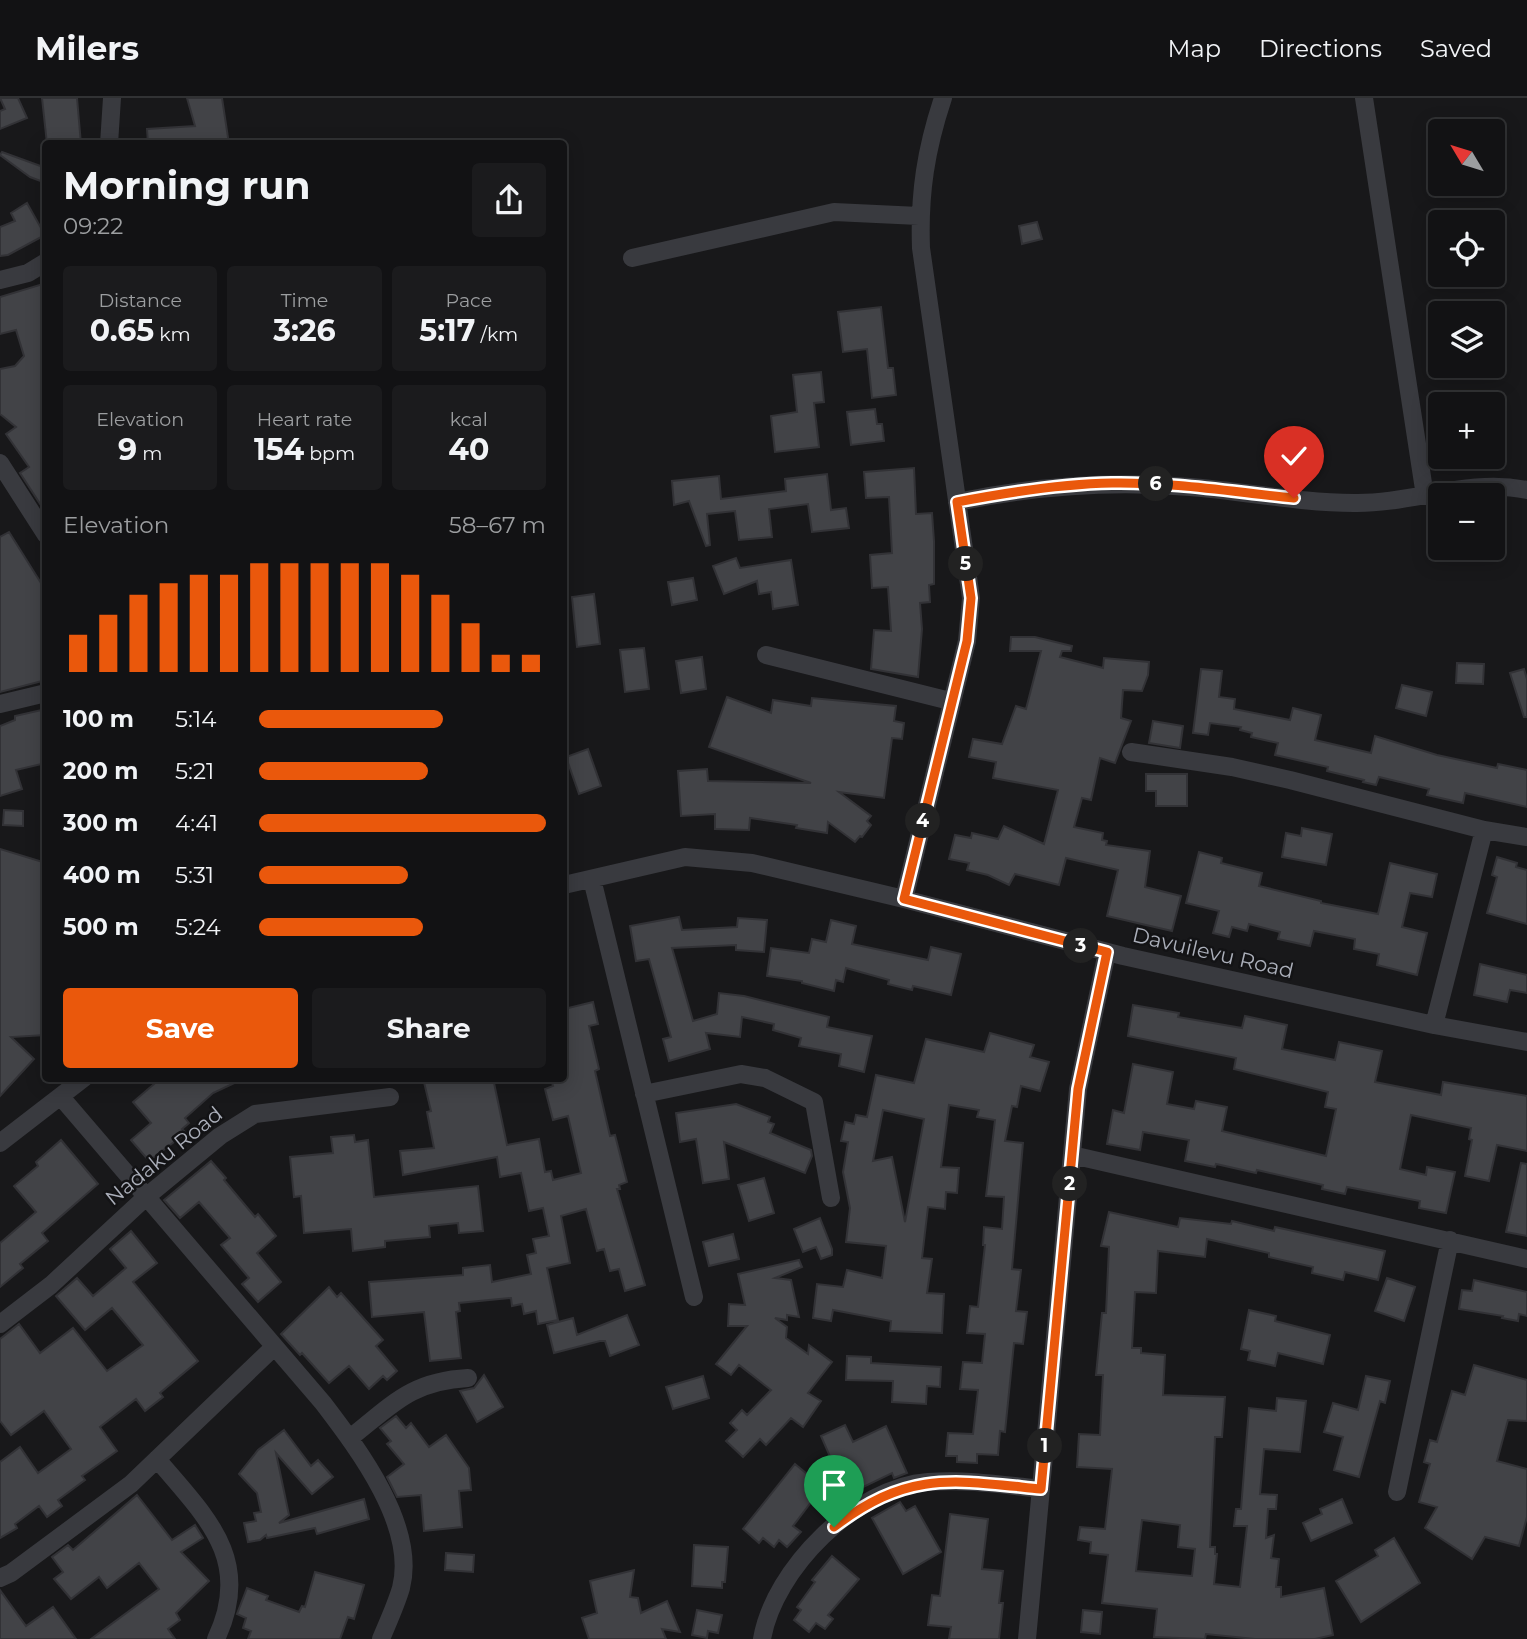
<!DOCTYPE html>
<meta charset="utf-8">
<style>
:root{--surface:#121214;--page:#1b1b1d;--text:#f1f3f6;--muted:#9c9ea0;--line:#313234;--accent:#ea580c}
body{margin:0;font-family:Montserrat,sans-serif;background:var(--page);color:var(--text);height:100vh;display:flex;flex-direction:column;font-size:26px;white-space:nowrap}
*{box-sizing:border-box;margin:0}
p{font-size:23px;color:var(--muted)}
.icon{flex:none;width:38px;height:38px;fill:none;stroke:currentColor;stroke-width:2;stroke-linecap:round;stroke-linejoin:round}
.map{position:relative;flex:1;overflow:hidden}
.sheet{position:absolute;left:42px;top:42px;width:525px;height:942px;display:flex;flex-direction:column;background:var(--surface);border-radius:7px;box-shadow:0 4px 18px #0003,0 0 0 2px var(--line)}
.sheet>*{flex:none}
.needle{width:46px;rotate:308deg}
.controls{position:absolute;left:1428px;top:21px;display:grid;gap:14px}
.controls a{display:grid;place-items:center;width:77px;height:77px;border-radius:7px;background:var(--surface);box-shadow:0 4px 18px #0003,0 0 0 2px var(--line);font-size:35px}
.pin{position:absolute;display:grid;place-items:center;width:60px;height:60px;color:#fff;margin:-72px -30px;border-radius:50% 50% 50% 0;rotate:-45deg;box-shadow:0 0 7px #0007}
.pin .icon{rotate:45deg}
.km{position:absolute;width:35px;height:35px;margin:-18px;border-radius:50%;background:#222;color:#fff;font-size:19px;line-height:35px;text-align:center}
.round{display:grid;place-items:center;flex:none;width:74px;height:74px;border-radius:7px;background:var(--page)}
.headline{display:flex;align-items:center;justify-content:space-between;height:119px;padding:0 21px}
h1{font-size:38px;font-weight:700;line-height:52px}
.figures{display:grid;grid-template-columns:repeat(3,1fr);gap:10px;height:119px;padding:7px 21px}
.figures div{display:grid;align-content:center;border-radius:7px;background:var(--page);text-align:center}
.figures b{font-size:30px;font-weight:700}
.figures small{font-size:19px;font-weight:400}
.figures p{font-size:19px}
.chart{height:196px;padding:14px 21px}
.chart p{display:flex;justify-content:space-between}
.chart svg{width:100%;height:126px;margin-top:7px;stroke:var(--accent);stroke-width:6}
.cta{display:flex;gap:14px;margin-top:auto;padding:14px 21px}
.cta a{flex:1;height:80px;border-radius:7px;background:var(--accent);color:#fff;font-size:28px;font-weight:700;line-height:80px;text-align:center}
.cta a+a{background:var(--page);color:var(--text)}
ul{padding:0 21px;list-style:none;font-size:23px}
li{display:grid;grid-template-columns:112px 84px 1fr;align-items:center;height:52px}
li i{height:18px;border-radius:9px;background:var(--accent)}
header{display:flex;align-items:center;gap:42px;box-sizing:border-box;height:98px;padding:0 35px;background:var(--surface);border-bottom:2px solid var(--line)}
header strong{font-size:33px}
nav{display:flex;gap:38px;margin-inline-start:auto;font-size:24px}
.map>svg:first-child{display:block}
.building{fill:#424347;stroke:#323236;stroke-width:2;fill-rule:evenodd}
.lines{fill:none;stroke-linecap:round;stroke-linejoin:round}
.minor{stroke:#393a3f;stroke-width:18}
.route-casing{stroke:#fff;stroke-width:14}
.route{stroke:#ea580c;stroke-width:9}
.labels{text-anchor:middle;stroke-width:5;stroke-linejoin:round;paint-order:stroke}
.street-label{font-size:21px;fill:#abafba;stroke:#131315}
</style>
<header>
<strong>Milers</strong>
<nav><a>Map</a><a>Directions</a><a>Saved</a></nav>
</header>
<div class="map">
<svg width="1527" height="1541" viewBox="0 0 1527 1541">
<rect width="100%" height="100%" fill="#18181a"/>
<!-- building -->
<path class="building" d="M0,0H18L27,20L0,31V13L5,11Z
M42,0H77L81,46H47Z
M187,0H222L229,46H148L147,31L195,28Z
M2,54L46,70V85L30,79L0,57Z
M27,105L45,137L8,157L0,158V129L15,123L11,115Z
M1037,124L1042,141L1022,146L1019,128Z
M46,185V415L20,375L29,369L6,336L16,329L0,316V271L15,268L24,258L16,232L0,236V199Z
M881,209L888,270H893L896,297L872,300L867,251L843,254L838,214Z
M821,274L824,304L814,305L819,349L775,354L771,318L797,314L793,277Z
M875,311L877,326H882L884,343L851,347L847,314Z
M914,370L916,416L932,415L934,443V486L929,487L930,504L920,505L922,531L918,579L871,571L874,532L891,533L888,489L872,490L870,457L892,455L889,399L866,400L864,374Z
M827,376L831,412L846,410L849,430L812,434L808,406L769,411L772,439L739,442L735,413L707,416L710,447L706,448L689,403L674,407L672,383L719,378L721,401L786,393L785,381Z
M9,434L46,493V582L0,594V439Z
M736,460L740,470L791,462L798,507L773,511L771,494L759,496L757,483L724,496L713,468Z
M693,480L697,502L672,507L668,484Z
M594,496L600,546L577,549L572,499Z
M1011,539H1035L1072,548L1071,553H1062L1060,559L1103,570L1104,560L1149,564L1148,577L1142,593L1123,592L1121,620L1131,623L1115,665L1100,660L1091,702L1082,700L1074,729L1103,735L1102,742L1107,743L1106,747L1150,753L1145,789L1181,798L1172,833L1107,818L1118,772L1066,760L1059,787L1015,776L1009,787L988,777L967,772L969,765L949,761L955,737L971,740L972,735L998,741L1004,728L1044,746L1058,692L993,680L996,664L969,659L973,641L1002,646L1016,608L1026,611L1041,553H1010Z
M644,550L649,591L625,594L620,552Z
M702,559L706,591L681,595L676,563Z
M1457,565L1484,566L1483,586L1456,585Z
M1201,571L1222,573L1219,599L1235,601L1234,611L1290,622L1293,610L1321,617L1315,642L1371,655L1375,638L1437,657L1497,670L1498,666L1527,672V709L1465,695L1463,705L1427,697L1429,691L1379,679L1376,687L1363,684L1364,682L1327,673L1328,669L1275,657L1278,645L1251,639L1252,635L1240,632L1241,629L1210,625L1208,637L1193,635Z
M1524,571L1527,581V619H1524L1510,575Z
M1402,587L1432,594L1426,618L1396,610Z
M727,599L771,615L773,602L811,608L812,600L896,608L894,623L904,625L902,641L892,640L884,700L839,694L871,718L867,723L871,727L862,739L860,738L855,744L828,724L827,735L796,730L797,727L750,720L749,732L715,731V716L681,718L678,673L707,671L708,683L811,685L709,649Z
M46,611V665L16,672L22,691L0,698V628L15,622V618Z
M1153,623L1183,628L1180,650L1149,645Z
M588,651L601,688L579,696L566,659Z
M1146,676H1187V708H1156V693H1146Z
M4,712L23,713V728L3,727Z
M1302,730L1332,736L1326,767L1282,759L1286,735L1301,738Z
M0,751L46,765V937L11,939L34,961L0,998Z
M1199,754L1222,760L1221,765L1262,775L1259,788L1321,803V805L1378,816L1390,765L1437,776L1432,799L1410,795L1402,829L1427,835L1417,877L1377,867L1379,856L1354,851L1355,841L1314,833L1310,848L1278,841L1280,834L1249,826L1247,833L1232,829L1229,839L1213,835L1219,813L1186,805Z
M1497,759L1517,765L1516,769L1527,772V826L1487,815L1497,779L1492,777Z
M679,819L682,832L737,829L738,820L767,822L764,854L736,852V847L672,850L693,923L717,916L719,895L744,898L829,919L827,929L872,938L864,974L839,968L841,956L799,948L801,940L773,932L774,926L742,919L740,939L706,935L710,951L669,963L663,941L671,939L649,861L636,863L630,828Z
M831,822L856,828L852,846L928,862L931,849L961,856L951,897L913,888L912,892L888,886L889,882L846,870L843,884L836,882L834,893L802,885V883L767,878L771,850L809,855L812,841L826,844Z
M1480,866L1527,877V895L1510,892L1507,904L1474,897Z
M593,904L598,926L589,928L599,971L595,973L610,1038L615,1037L627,1084L619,1087L620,1091H617L645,1187L625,1193L619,1171L610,1173L604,1151L597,1153L586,1111L561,1118L570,1165L547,1170L558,1222L538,1226L536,1213L524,1216L522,1206L512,1208L511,1200L459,1205L460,1213L456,1214L461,1260L430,1263L424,1214L372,1219L369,1184L463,1177V1170L490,1167L492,1184L531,1176L527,1157L536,1155L533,1141L549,1138L543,1110L529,1113L521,1075L500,1079L497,1059L403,1077L400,1053L434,1050L427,1014L431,1013L423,980H493L507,1047L539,1041L545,1074L551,1073L553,1082L581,1075L568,1018L553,1022L545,991L553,988L551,980H564V911Z
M1133,907L1179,915L1178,919L1242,930L1245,918L1287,927L1282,951L1335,962L1339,944L1382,953L1375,984L1441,997L1443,984L1527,998V1053L1497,1047L1489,1083L1465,1078L1472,1042L1469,1041L1471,1030L1411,1017L1400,1071L1426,1077L1427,1069L1455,1074L1446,1115L1419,1110L1420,1103L1347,1089L1345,1096L1322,1091L1323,1087L1257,1072L1256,1075L1216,1066L1215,1069L1185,1063L1189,1042L1143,1034L1140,1052L1107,1046L1113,1012L1124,1015L1133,966L1173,974L1167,1006L1194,1011L1196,1003L1227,1009L1222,1033L1326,1058L1336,1011L1325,1009L1328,994L1234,971L1236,960L1128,938Z
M990,935L1034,947L1030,959L1049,964L1040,993L1021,988L1017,1009L1012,1008L1005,1043L1023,1045L1012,1171L1021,1172L1016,1213L1027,1214L1023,1246L1014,1245L1005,1334L1000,1333L998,1357L977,1356V1365L957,1364V1358H946L948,1335L973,1336L978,1292L960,1291L963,1264L982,1265L985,1236L967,1235L970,1208L978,1209L985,1147H983L984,1129L1002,1131L1004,1099L986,1098L995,1022L977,1019L979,1012L949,1007L941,1069L959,1070L957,1095L946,1094L945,1111L928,1109L922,1160L932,1161L927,1195L944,1196L942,1235L890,1233L891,1223L833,1212L831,1223L813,1220L817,1186L843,1189L847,1172L882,1180L886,1148L846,1144L850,1110L843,1074L848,1044L841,1043L845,1024L854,1026L856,1017L867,1019L876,977L914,985L926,941L984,954ZM883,1012L924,1021L905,1124L892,1059L873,1063Z
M161,980H245L213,995L185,1020L189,1025L182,1031L186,1035L149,1063L131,1042L151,1025L133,1004Z
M736,1006L770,1019L768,1024L774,1026L770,1035L811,1052L812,1058L805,1075L724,1044L729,1081L703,1085L696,1041L680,1044L676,1015Z
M354,1037L355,1044L368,1042L374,1099L478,1088L483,1133L459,1135L458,1125L429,1128L430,1139L385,1143V1149L353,1153L351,1131L304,1135L301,1098L294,1099L290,1059L333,1055L331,1039Z
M61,1042L98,1086L42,1135L48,1143L20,1166L23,1170L0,1189V1145L36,1114L14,1088L38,1068L36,1064Z
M211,1063L226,1080L224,1082L255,1119L258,1116L276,1138L257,1155L281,1184L258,1204L242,1186L249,1180L221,1147L230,1140L199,1104L180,1120L164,1102Z
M1521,1065L1527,1066V1138L1506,1134Z
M764,1080L774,1115L749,1123L738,1087Z
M1109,1114L1178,1129L1180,1120L1231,1126L1232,1123L1274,1133L1275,1129L1385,1153L1378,1182L1345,1174L1343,1182L1312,1175L1313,1169L1269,1159V1155L1207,1141L1205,1159L1158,1153L1156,1195L1135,1194L1132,1250H1141V1255L1165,1257L1163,1297L1225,1299L1222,1339H1215L1210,1449H1215V1456H1217L1214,1486L1240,1489L1247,1428H1234L1236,1411H1241L1249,1310L1276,1313L1277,1300L1306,1303L1300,1354L1264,1351L1260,1396L1277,1397L1276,1411H1268L1266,1440L1274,1437L1271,1460L1279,1461L1276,1489H1281V1499L1324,1490L1333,1537L1315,1541H1255L1206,1536L1205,1541L1154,1539L1157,1511L1102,1505L1108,1457L1090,1455L1091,1444L1078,1442L1080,1429L1105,1431L1112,1371L1077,1369L1079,1336L1100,1337L1103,1277H1096L1102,1215H1106L1109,1149L1101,1148ZM1142,1422L1180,1427L1178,1449L1195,1451L1192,1478L1136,1473Z
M820,1120L832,1151V1157L821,1161L816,1149L803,1154L794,1131Z
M131,1133L157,1165L133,1184L198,1263L160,1295L163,1299L145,1313L136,1301L100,1329L117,1353L82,1378L85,1382L58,1402L62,1408L47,1419L39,1408L15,1426L17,1430L0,1440V1364L20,1349L38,1375L71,1351L44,1313L11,1337L0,1323V1241L19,1226L40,1255L73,1230L107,1273L143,1247L112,1210L85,1232L56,1198L77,1180L93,1198L126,1170L110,1151Z
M733,1136L739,1161L709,1168L703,1144Z
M799,1162L802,1169L775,1180L791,1182L799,1219L787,1217V1222L775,1220L787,1229L786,1240L808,1256L809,1247L832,1264L808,1295L821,1303L803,1329L791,1320L766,1347L760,1341L743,1359L726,1343L737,1332L730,1325L742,1312L747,1317L771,1292L739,1267L731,1277L716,1266L747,1228H728L729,1206L745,1207L738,1176Z
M1387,1180L1415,1189L1404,1223L1375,1213Z
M1474,1182L1527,1194V1218L1519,1216L1518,1223L1502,1220L1503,1218L1459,1211L1462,1192L1472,1193Z
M329,1189L337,1199L341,1195L383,1242L376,1248L397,1273L387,1282L383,1278L369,1291L349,1268L329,1285L302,1255L300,1257L281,1236Z
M1249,1212L1276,1218L1275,1223L1330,1237L1323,1266L1278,1255L1275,1268L1248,1262L1250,1253L1241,1251Z
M627,1217L639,1247L610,1258L605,1243H600L554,1255L547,1227L573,1220L577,1237Z
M847,1258L871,1259V1265L941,1269L940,1289L927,1288L926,1306L892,1304L893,1283L846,1282Z
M1474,1267L1527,1282V1323L1508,1322L1497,1363L1527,1371V1419L1519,1448L1485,1439L1472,1461L1425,1430L1437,1409L1419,1404L1430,1366L1424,1364L1430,1342L1437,1344L1452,1293L1465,1297Z
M484,1277L503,1309L477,1324L460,1293L474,1290Z
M703,1278L709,1300L673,1311L666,1289Z
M1366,1278L1390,1283L1385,1305L1380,1303L1359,1379L1334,1372L1343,1339L1324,1334L1333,1305L1358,1312Z
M396,1318L406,1330L411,1325L429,1349L446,1337L469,1370L471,1392L459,1393L462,1429L424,1433L421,1397L397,1399L387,1379L404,1366L387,1346L391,1343L380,1330Z
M845,1327L853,1344L886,1328L907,1375L894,1380L892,1375L851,1395L845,1382L841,1384L821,1338Z
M284,1332L311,1368L318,1362L333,1379L312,1396L276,1355L289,1417L279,1425L364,1401L369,1421L317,1436L315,1430L267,1440L266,1437L260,1442L248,1444L244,1425L256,1423L254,1415L261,1414L257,1395L239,1376L258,1352Z
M795,1366L813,1381L808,1387L818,1395L793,1428L801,1434L787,1449L779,1442L774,1449L763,1440L759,1445L743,1431Z
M137,1397L172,1442L195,1427L203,1440L181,1454L209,1483L176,1515L180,1522L168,1531L175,1541H91L159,1491L139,1465L107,1490L99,1479L71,1501L54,1481L63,1474L52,1459L68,1447L73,1452Z
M1342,1401L1352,1425L1311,1443L1303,1425L1322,1416L1320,1411Z
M900,1404L906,1413L915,1408L941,1454L903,1476L872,1420Z
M950,1416L988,1421L982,1471L1003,1473L999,1505H1003L999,1541H949L951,1529L928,1527L932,1497L940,1498Z
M1394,1440L1420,1485L1361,1524L1336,1483L1378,1458L1375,1452Z
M694,1447L728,1449L725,1484H722V1490L692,1488Z
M446,1455L474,1457L473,1474L445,1472Z
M832,1458L859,1481L828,1517L833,1521L825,1531L816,1525L809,1534L794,1522L801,1512L797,1509L815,1484L812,1482Z
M634,1472L630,1499L638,1500L641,1515L667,1503L680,1534L662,1531L666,1541H589L582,1520L597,1515L590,1483Z
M315,1474L364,1487L354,1521L348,1519L340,1541H248L251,1533L243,1530L246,1520L237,1516L247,1490L268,1498L266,1502L299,1514L302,1508L305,1509Z
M0,1492L26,1528L53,1509L76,1541H0Z
M697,1512L722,1517L718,1535L708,1533L707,1540L692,1537Z
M1083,1512L1102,1514L1100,1536L1081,1534Z"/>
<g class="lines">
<!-- minor -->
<path class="minor" d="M1364,0L1425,398
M109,46L112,0
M632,160L834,114L919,118
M0,182L28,175L46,164
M0,365L46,437
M957,404C1035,388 1111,382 1190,389C1244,393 1299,405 1354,405C1413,406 1467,380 1527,392
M766,557L950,603
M0,606L46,595
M1131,654L1232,669L1290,682L1484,732L1527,739
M592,781L694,1199
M564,787L685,759L752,765L904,801L1123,858L1434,927L1527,944
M904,801L967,543L971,500L921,150C919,95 926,51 943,0
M1434,927L1484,732
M644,996L741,976L765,980L814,1004L831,1100
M61,999L323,1305C358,1351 417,1428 401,1490C396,1507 388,1524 381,1541
M0,1045L84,980
M1072,1057L1527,1161
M0,1226L51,1187L146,1099L220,1038L255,1016L390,999
M350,1340C392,1307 411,1283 468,1280
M157,1361C205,1418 254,1461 216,1541
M1397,1394L1450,1142
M0,1480L11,1475L131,1386L274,1249
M762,1541C774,1471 856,1389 928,1384C966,1381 1004,1387 1041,1391
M1027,1541L1078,991L1107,854"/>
</g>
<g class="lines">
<!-- route casing -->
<g class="route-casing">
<path id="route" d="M834,1429C909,1372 952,1382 1041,1391L1078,991L1107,854L904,801L967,543L971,500L957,404C1009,394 1060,386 1112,385C1173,384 1233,394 1294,400"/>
</g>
<!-- route -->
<use href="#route" class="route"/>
</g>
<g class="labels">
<!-- street labels -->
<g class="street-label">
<text transform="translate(1213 855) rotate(13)" y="7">Davuilevu Road</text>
<text transform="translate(164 1058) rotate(-39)" y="7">Nadaku Road</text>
</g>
</g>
</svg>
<div class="controls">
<a><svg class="needle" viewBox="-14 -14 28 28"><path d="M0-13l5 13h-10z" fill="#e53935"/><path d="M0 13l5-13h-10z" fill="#9c9ea0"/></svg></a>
<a><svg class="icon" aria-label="locate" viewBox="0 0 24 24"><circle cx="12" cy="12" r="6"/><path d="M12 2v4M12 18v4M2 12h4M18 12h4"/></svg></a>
<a><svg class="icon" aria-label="layers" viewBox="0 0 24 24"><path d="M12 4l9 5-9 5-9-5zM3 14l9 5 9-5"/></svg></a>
<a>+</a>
<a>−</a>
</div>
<div class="pin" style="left:834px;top:1429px;background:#1e9e55"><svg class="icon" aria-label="arrive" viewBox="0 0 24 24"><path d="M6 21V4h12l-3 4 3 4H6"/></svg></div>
<div class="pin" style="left:1294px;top:400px;background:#d93025"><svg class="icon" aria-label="check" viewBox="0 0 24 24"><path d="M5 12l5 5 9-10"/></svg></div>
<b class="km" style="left:1045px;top:1348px">1</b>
<b class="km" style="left:1070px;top:1086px">2</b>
<b class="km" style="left:1081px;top:848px">3</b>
<b class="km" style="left:923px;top:723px">4</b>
<b class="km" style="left:966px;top:466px">5</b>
<b class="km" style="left:1156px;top:386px">6</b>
<section class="sheet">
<div class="headline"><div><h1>Morning run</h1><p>09:22</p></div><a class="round"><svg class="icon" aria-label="share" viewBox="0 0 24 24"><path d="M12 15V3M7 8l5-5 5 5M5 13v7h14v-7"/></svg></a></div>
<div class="figures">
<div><p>Distance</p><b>0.65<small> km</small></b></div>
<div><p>Time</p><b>3:26</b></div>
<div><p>Pace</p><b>5:17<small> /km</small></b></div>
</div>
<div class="figures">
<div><p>Elevation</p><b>9<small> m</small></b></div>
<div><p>Heart rate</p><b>154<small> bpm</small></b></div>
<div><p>kcal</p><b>40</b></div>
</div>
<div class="chart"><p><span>Elevation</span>58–67 m</p>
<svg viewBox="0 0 160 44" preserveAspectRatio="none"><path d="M5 44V31M15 44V24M25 44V17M35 44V13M45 44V10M55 44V10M65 44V6M75 44V6M85 44V6M95 44V6M105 44V6M115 44V10M125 44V17M135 44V27M145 44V38M155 44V38"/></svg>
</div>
<ul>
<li><b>100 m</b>5:14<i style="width:64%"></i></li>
<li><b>200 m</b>5:21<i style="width:59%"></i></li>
<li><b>300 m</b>4:41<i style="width:100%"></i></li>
<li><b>400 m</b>5:31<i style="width:52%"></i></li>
<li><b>500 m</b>5:24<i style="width:57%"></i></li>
</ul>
<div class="cta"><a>Save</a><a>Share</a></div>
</section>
</div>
